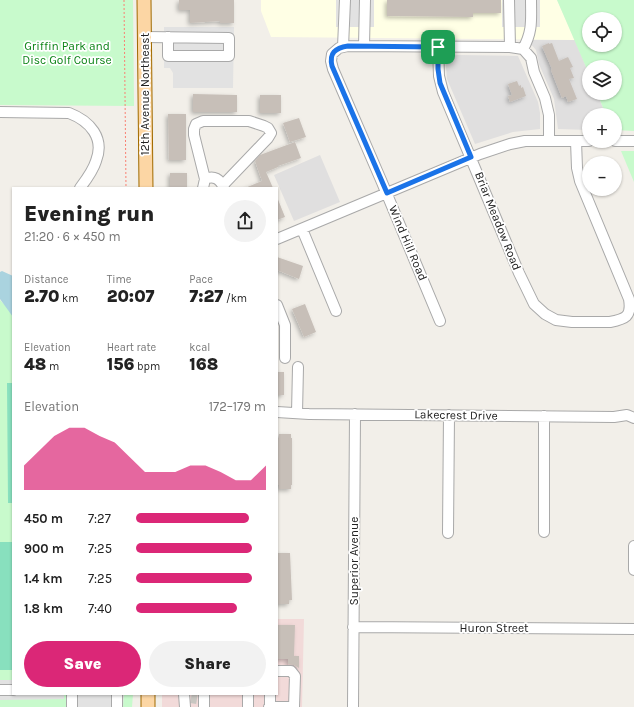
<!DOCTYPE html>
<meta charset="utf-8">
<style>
:root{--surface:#fff;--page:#f2f2f2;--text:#222;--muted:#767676;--accent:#db2777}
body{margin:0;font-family:Karla,sans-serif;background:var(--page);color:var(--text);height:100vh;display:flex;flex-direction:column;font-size:15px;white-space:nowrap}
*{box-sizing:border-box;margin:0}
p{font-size:13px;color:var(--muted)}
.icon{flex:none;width:22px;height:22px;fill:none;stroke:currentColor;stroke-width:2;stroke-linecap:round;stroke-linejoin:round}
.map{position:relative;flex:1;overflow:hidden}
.drawer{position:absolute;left:12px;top:187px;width:266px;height:508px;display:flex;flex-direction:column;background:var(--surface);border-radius:0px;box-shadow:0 1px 3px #0004}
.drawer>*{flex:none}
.controls{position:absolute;left:582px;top:12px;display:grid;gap:8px}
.controls a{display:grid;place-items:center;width:40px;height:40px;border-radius:50%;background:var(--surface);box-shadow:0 1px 3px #0004;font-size:20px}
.pin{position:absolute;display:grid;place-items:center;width:34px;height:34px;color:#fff;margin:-17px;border-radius:8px;box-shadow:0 2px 6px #0006}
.round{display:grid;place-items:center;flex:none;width:42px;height:42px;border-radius:21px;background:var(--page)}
.overview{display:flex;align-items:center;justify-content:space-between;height:68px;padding:0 12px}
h1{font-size:22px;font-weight:800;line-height:30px}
.metrics{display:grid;grid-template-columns:repeat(3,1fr);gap:6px;height:68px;padding:4px 12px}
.metrics div{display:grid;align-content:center}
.metrics b{font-size:17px;font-weight:800}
.metrics small{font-size:11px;font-weight:400}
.metrics p{font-size:11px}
.chart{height:112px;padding:8px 12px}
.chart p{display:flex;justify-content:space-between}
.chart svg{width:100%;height:72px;margin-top:4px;fill:var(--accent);opacity:.7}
.action{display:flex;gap:8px;margin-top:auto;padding:8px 12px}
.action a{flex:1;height:46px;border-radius:24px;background:var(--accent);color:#fff;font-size:16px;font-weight:800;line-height:46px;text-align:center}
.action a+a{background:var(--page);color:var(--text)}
ul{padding:0 12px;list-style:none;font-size:13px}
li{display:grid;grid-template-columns:64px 48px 1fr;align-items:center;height:30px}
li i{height:10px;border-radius:5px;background:var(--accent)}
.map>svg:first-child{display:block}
.residential{fill:#e0dfdf}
.commercial{fill:#f2dad9}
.education{fill:#ffffe5}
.park{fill:#c8facc;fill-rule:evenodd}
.pitch{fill:#88e0be}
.parking{fill:#e2e2e2}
.water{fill:#aad3df}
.building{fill:#c7bfb8;filter:url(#shadow)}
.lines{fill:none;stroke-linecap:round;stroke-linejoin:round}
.minor-tunnel{stroke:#c8c6c1;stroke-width:10;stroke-dasharray:10 5;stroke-linecap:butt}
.minor-casing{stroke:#a9a9a9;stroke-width:12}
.major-casing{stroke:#a06b00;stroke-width:15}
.path{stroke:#fa8072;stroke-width:1;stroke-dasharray:2 2;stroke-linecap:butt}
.minor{stroke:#fff;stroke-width:10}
.major{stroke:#fcd6a4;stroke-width:13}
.route-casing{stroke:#fff;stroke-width:8}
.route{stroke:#1a73e8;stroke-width:5}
.labels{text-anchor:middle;stroke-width:3.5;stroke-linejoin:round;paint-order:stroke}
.park-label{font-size:12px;fill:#0c8416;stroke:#fff}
.street-label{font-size:12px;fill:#222;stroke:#fff}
</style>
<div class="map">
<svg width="634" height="707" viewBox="0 0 634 707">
<defs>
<filter id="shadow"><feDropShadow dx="-2" dy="2" stdDeviation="2" flood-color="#0004"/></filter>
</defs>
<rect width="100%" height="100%" fill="#f2efe9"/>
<!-- residential -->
<path class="residential" d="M532,40H575L589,74V93H597L606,115H589V130L558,129L554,99L539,64L536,50L530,43Z
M458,55L518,56L538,102L540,113V129L513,132L475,144L447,79L445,56Z
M320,155L340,202L294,221L274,175Z"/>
<!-- commercial -->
<path class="commercial" d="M277,619H304L302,707H162V694H277Z"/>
<!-- education -->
<path class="education" d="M261,0H557L575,40L271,37L261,11Z"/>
<!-- park -->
<path class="park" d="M0,0H133L134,106L0,105Z
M557,0H634V131L615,130V115H606L597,93H615V67H589V74ZM589,19H615V45H589Z
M621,151H634V182Z
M0,300L13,313V694H133L132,707H0Z"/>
<!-- pitch -->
<path class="pitch" d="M7,383H13V503H8Z
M0,542H13V670H0Z"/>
<!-- parking -->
<path class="parking" d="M336,0H374V27H336Z
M502,0H540V27H502Z
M164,27H234L233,88H173V73L170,68H164Z
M0,680H13V694H64V699L0,700Z
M66,694H124L123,707H66Z"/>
<!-- water -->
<path class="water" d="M2,271L13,276V317L0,299V272Z"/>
<!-- building -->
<path class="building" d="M179,0H234V23H220V21L190,23V10H179Z
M387,0H501V13H473V17L387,16Z
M549,43V44L552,43L559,61L568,57L573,67L570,68L574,78L569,79L577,99L568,102L566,96L562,98L551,70L552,69L542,46Z
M517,81L519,86L521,85V88L523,87L526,96L510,102L508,96L512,95L508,84Z
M193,94L237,95V112H193Z
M260,95H281V113H260Z
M168,114H186V160H169Z
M299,118L306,137L290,142L283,123Z
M295,142L301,158L278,166V167L266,172L273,188H245L262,181L255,161L260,155Z
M170,173H187V188H170Z
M277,197L285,217L277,220Z
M277,257L303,266L299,279L277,270Z
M305,304L316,332L304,337L292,309Z
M277,372H284V395H277Z
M279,434H291V438H292V485H291V489H279V485H277V438H279Z
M278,553H290L292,600H289V604H277Z
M277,625H295L294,656H299V668L294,665L288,664V659H277Z"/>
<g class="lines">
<!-- minor-tunnel -->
<path class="minor-tunnel" d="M191,698L197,699"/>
<!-- minor casing -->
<g class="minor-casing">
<path id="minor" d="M509,0L510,47
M145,37L229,38V56H168V37
M364,46L365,0
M343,47L345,0
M438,47L439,76L443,92L519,273L534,304L545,314L556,320L572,322H610C625,319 632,317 629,299L580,181L577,168L576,141
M523,49C533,31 531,19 531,0
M0,112L69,113C90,121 105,138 96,161C93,171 86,180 80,188
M615,141H634
M205,179L194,135V129L196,124L203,121H249L264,126L268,128L271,133L268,138L223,185
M203,188L205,179C214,175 220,179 224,188
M302,229L336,311
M277,239L480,154L510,144L525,141H589
M277,305L285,325V358
M440,321L381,180L333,69L331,61L332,54L339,48L348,46L510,47L523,49L531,58L534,72L545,98L549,115V140
M277,412L309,414L614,417L627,415L634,418
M297,413L298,367
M544,532V416
M448,533L449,415
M634,546V570
M353,627L634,629
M0,690H13
M72,694V707
M117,694V707
M184,694L185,707
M270,694V707
M204,707V694
M248,707V694
M269,707H294L295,676L291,671H277
M353,707L355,414"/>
</g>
<!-- major casing -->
<g class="major-casing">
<path id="major" d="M144,0L146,188
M148,694V707"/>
</g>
<!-- path -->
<path class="path" d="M124,0L126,188"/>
<!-- minor -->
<use href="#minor" class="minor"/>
<!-- major -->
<use href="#major" class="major"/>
</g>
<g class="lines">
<!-- route casing -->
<g class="route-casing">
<path id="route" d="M348,46L438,47V69L440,83L471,157L387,193L332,66C329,53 335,48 348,46Z"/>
</g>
<!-- route -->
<use href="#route" class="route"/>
</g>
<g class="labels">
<!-- park labels -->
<g class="park-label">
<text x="67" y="50">Griffin Park and<tspan x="67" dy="14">Disc Golf Course</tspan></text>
</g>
<!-- street labels -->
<g class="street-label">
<text transform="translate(145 94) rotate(-90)" y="4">12th Avenue Northeast</text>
<text transform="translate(498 221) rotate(68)" y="4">Briar Meadow Road</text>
<text transform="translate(408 243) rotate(67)" y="4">Wind Hill Road</text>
<text transform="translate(456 415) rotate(1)" y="4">Lakecrest Drive</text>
<text transform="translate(354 561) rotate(-90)" y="4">Superior Avenue</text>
<text x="494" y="632">Huron Street</text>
</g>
</g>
</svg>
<div class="controls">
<a><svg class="icon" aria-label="locate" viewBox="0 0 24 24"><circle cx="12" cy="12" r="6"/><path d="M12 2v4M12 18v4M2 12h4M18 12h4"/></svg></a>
<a><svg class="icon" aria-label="layers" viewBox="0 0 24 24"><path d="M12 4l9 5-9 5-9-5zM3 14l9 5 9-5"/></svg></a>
<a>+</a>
<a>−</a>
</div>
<div class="pin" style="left:438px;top:47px;background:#1e9e55"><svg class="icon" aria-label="arrive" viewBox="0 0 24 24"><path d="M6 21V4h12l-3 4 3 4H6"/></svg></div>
<section class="drawer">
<div class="overview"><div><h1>Evening run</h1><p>21:20 · 6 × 450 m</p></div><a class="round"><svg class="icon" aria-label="share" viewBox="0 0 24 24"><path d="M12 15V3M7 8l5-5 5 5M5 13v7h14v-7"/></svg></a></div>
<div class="metrics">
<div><p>Distance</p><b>2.70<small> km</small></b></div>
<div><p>Time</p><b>20:07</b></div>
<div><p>Pace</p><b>7:27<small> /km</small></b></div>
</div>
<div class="metrics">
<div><p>Elevation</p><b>48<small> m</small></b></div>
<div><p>Heart rate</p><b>156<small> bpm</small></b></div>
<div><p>kcal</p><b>168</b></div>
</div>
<div class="chart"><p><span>Elevation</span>172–179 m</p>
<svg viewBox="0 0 160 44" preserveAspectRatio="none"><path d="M0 44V29L10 20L20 11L30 6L40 6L50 11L60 15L70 24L80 33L90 33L100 33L110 29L120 29L130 33L140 38L150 38L160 29V44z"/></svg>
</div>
<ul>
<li><b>450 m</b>7:27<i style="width:87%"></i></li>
<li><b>900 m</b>7:25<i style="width:89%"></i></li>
<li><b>1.4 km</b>7:25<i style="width:89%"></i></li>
<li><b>1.8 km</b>7:40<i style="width:78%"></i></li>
</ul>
<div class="action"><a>Save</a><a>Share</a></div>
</section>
</div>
